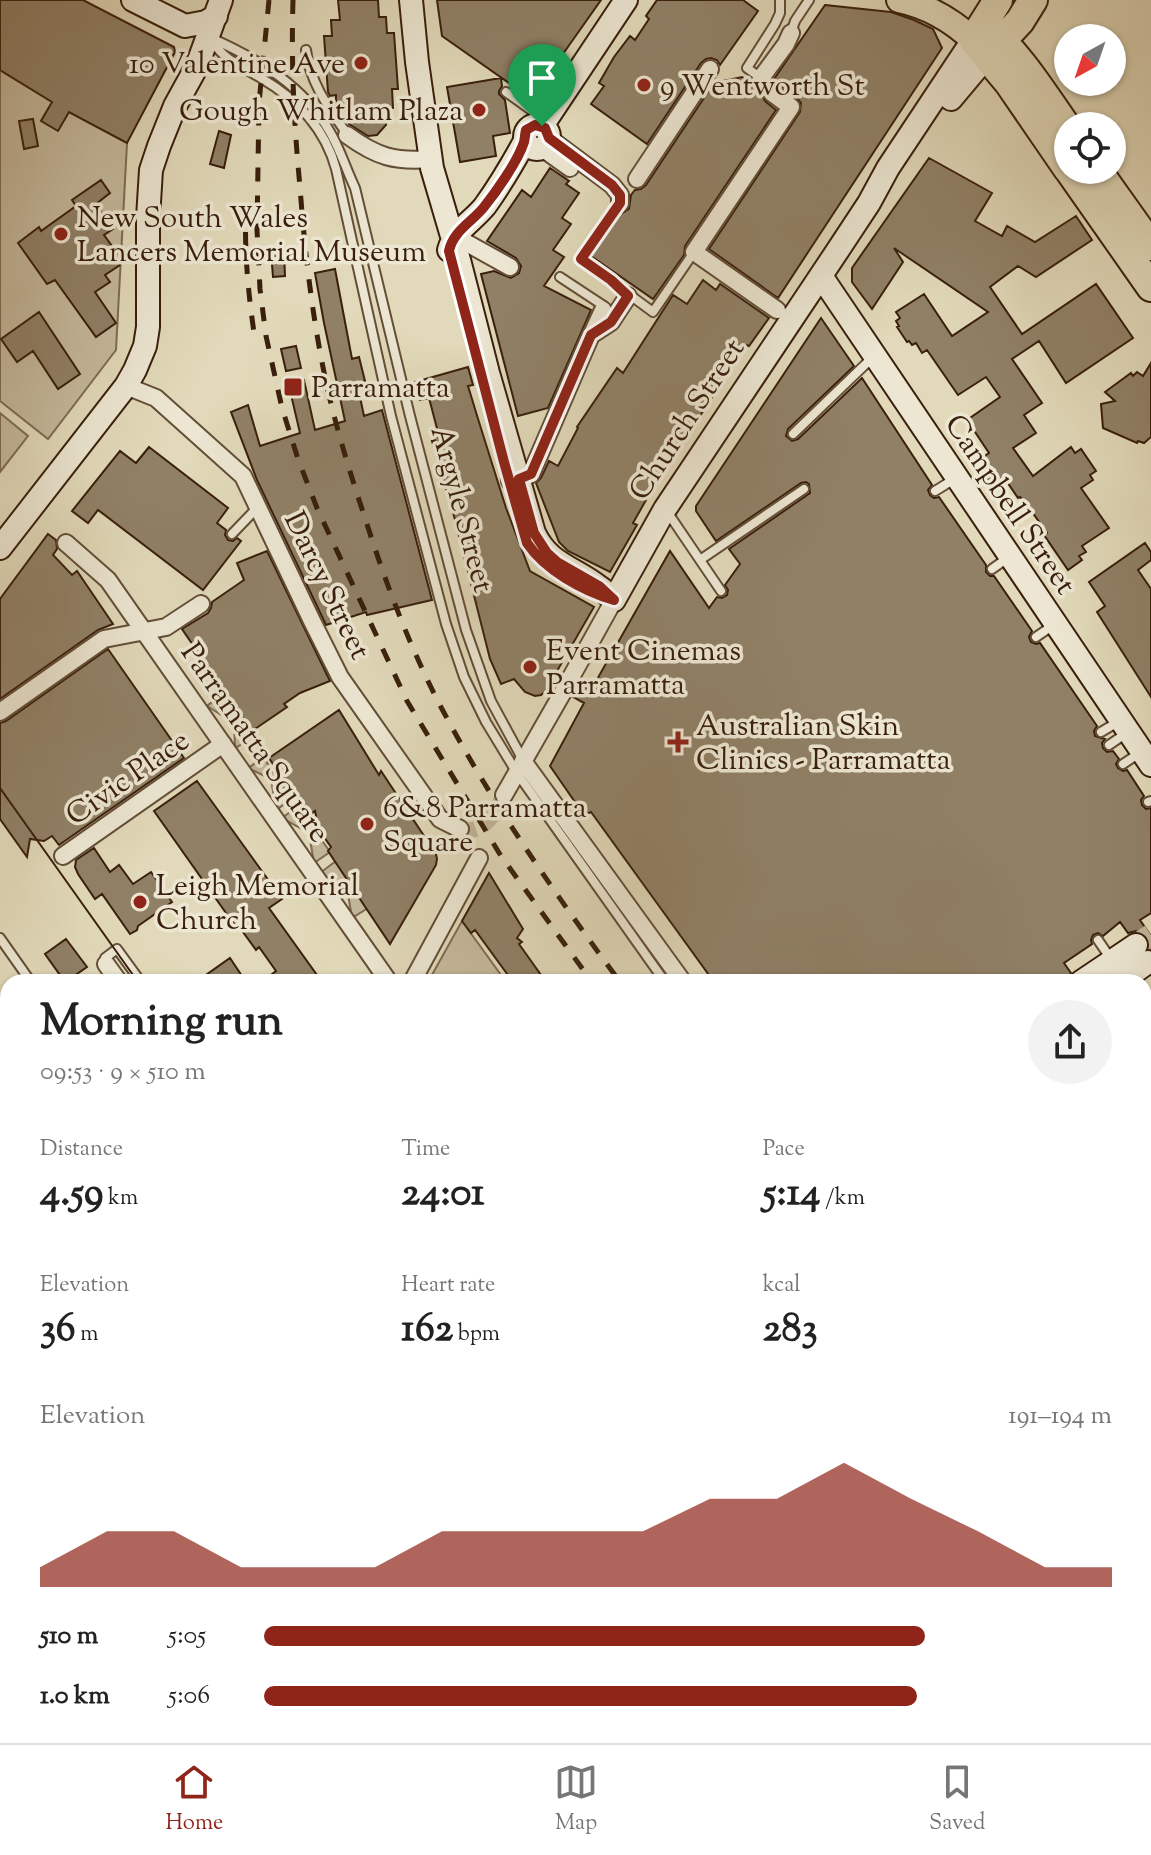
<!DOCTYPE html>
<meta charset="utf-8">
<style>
:root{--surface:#fff;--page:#f2f2f2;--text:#222;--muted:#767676;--line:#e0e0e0;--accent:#8f2418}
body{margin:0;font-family:"Sorts Mill Goudy",serif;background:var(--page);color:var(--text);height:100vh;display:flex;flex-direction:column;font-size:30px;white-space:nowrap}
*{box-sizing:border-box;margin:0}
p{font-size:26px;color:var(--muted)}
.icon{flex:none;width:44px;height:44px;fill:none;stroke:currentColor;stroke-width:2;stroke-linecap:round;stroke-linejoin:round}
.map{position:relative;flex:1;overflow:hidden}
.drawer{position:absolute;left:0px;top:974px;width:1152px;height:770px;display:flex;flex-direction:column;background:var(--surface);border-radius:24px 24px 0 0;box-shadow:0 2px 6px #0004}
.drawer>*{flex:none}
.needle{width:52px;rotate:220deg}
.buttons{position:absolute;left:1054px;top:24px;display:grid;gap:16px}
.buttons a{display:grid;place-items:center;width:72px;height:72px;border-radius:50%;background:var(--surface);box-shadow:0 2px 6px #0004;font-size:40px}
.pin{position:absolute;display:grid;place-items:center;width:68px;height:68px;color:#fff;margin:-82px -34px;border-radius:50% 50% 50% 0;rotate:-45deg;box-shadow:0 0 8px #0007}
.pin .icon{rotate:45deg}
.round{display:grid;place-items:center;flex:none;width:84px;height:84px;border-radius:42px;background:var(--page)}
.overview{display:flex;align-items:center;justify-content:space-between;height:136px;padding:0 40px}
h1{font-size:44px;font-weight:700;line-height:60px}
.metrics{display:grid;grid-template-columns:repeat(3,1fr);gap:12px;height:136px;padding:8px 40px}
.metrics div{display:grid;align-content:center}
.metrics b{font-size:40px;font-weight:700}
.metrics small{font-size:22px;font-weight:400}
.metrics p{font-size:22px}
.chart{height:224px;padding:16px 40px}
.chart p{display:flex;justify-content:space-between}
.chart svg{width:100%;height:144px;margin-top:8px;fill:var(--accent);opacity:.7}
ul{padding:0 40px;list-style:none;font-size:26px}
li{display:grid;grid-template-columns:128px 96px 1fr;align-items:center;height:60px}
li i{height:20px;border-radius:10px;background:var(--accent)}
.tabs{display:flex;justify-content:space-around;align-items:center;height:112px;border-top:2px solid var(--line);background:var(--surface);font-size:22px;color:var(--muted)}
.tabs a{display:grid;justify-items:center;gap:4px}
.tabs .current{color:var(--accent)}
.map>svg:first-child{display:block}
.green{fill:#c4b99c;stroke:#7e6c54;stroke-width:2}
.building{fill:#908066;stroke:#391f0c;stroke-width:2}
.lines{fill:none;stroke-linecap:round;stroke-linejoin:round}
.street-tunnel{stroke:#bfb496;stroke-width:16;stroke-dasharray:16 8;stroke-linecap:butt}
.secondary-tunnel{stroke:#bfb496;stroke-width:22;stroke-dasharray:22 11;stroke-linecap:butt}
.lane-casing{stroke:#634e37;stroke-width:12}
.street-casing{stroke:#634e37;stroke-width:20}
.secondary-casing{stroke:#391f0c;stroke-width:26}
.primary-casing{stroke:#391f0c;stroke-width:28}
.highway-casing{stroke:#391f0c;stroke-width:32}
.lane{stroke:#ece6d2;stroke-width:8}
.street{stroke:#ece6d2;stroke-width:16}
.secondary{stroke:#ece6d2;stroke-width:22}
.primary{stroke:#e1d9b9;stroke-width:24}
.highway{stroke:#e1d9b9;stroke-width:28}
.tram{stroke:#391f0c;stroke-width:2}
.rail{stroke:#391f0c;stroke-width:5;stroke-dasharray:14 14;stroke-linecap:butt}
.route-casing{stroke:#fff;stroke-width:16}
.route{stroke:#8f2418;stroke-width:10}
.poi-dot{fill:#8f2418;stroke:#ece6d2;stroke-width:3}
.labels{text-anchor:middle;stroke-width:7;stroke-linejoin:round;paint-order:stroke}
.poi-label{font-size:30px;fill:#391f0c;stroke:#ece6d2;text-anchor:start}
.street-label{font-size:30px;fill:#391f0c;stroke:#ece6d2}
</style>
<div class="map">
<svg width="1151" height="1743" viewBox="0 0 1151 1743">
<rect width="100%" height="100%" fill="#e1d9b9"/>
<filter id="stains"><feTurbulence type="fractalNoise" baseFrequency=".0025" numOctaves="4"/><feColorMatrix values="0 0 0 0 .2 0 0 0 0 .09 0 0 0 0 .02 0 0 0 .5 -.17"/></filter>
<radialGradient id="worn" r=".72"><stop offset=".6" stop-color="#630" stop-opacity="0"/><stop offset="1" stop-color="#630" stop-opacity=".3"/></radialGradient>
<!-- green -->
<path class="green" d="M0,70L65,110L127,143L116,350L48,439L0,401Z
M0,413L28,436L0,472Z
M221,695L251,738L237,747L235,746L234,723L207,706Z
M263,757L292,799L276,810L271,779L250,769V767Z
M298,806L330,852L314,863L309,833L282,818Z
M336,861L368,908L352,918L347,888L320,873Z
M462,921L506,982H428Z"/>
<!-- building -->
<path class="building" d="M0,0H83L174,47L175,52L127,143L69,112L58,131L41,121L52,102L0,70Z
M338,0H378L379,17H386L387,33H394L398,89H392L393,108H385L386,125L377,135L368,136L349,124L346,111H340L336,106V95L330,96L328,92L324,36H332L331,20H340Z
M437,0H601L558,61L550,56L536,76L539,91L533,100L442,36Z
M657,0H743L758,11L720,65L717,60L711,58L706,59L701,63L647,144L591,104L604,86L599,83L614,57L630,36L635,40L649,19L646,16Z
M825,5L891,12L914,20L933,29L942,48L778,298L709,249L800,112L801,103L798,99L779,84L772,82Z
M742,77L751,83L761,93L765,101L776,110L685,246L684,255L653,299L591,256L621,214L629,209L631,195L635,190L641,189L646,185L714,83Z
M501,78L502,86L499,91V94L505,100L510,133L493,136L496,156L460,162L447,87Z
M33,119L38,146L24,149L19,121Z
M219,131L231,135L224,168L210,164Z
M929,158L992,193L975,221L1002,236L1007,226L1035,242L1076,216L1092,240L1036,277L1018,266L990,287L1022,334L1096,284L1133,338L1066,383L1039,341L1012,359L1042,403L1024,415L1036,433L1013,448L1033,476L1071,447L1075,453L1081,449L1096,471L1090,475L1093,480L1081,488L1109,528L1082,546L1086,552L1079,556L1082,560L1068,570L1044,535L1047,533L1025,502L1020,497L1018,498L1005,479L993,487L976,462L989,453L967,420L1000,397L986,377L958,395L927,350L922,353L916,343L912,345L909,341L907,342L897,327L899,326L896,321L900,318L896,312L924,294L952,336L988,312L894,248L903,262L872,309L852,282V268Z
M550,168L569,181L566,184L579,193L562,218L571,224L553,250L564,257L544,286L591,310L548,408L518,416L481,274L494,271L511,278L519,273L521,266L516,258L487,241L522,190L531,197Z
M101,180L110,193L96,204L113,229L104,235L120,257V265L105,275L110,282L95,292L116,323L96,337L55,280L47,284L18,243L39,227L41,231L76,206L72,200Z
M271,252H284L285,276L273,277Z
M335,269L352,359L359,357L365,381L357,383L364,416L382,410L432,600L367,615L366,612L326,625L257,480L231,412L248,405L260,446L300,433L289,386L304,380L315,430L345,421L324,323L315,273Z
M703,280L716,290L720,284L769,318L749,346L746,345L650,493L633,523L637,525L610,572L568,551L559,542L536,483L541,478L549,461L558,466L578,428L577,427L617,368L623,373L673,295L687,304Z
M39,312L80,374L58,389L33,351L17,362L1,339Z
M821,318L854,366L788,429L786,436L792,441L798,439L862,378L932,485L928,490L930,495L934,498L939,497L986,565V572L990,576H994L1032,631L1029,637L1031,642L1036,644L1040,643L1097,726L1094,731L1095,736L1105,739L1102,743L1103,748L1107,752L1113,751L1119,759L1116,764L1118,768L1123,771L1127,770L1144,796L1141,800L1142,805L1146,809L1151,808V913L1140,920L1151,936V949L1149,948L1148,938L1143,933L1136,931L1128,933L1120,922L1103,936L1098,933L1093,935L1091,940L1092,944L1064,963L1071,973L1067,982H714L591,812L584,815L550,766L584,703L573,697V689L580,684L591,690L670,551L709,608L717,597L722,598L727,595L728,590L725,585L740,564L729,549L810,493L809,484L806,482L801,483L716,541L696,511V506Z
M296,346L301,368L286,371L281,349Z
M1151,363V437L1144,443L1138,441L1137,443L1103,428L1101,404L1115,401L1105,392L1131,373L1133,376L1137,372L1143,376Z
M468,367L473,385L468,386L479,422L506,508L530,571L594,607L557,671L561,673L560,682L554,686L552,685L541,695L535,696L525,692L514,679L501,684L490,659L454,516L432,441H435L434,438L439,436L429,398L420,400L415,382Z
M149,447L228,508L217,523L226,530L225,535L228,540L233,541L237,538L241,541L203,590L98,510L88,523L72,511L120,451L136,463Z
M48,534L56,540L57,549L53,555L72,575L77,571L113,624L98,630L0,699V599Z
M1145,543L1151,552V560L1138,570L1151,589V697L1097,612L1105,606L1089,582Z
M267,551L330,681L300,693L284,704L287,707L252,731L182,629L208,613L211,608L212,602L244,580L237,563Z
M108,649L184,758L59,845L52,836L44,841L30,839L27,857L0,819V723L6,721Z
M339,710L379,775L381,771L436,854L437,859L436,865L390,944L328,851L331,847L319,830L315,811L308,816L269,758Z
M197,781L282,899L269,908L322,982H262L276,971L259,947L256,950L240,928L238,930L154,811Z
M94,848L110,872L119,865L133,884L151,872L172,902L138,926L137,930L130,934L102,894L95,899L78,874L75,867L76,860Z
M489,873L523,929L517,938L522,942L519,944L546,982H513L475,930L471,933L462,921Z
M66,939L87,967L65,982L45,954Z
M230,958L246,982H196Z"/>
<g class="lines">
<!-- street-tunnel -->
<path class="street-tunnel" d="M460,829C483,836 495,813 504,795"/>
<!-- secondary-tunnel -->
<path class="secondary-tunnel" d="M1136,945L1151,935"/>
<!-- lane casing -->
<g class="lane-casing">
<path id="lane" d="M791,33L795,21L809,0
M211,38C258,59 304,86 330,132C340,149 346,169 355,188L410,416L466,630L491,701L523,760
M211,40C226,62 240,65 261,78C297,99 325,128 336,169L391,416L446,624L464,677L486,722L517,773L665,982
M306,50C310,83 329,108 347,134
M506,92L545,120
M772,93L762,85L761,78L747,68L775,24L780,13V0
M620,203L581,259L653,312L694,252
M560,277L604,306L603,309
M793,434L873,357
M935,491L956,478
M666,510L721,591
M232,534L259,506
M700,560L804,489
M992,569L1009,557
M1036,637L1055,624
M1101,732L1118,722
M1109,745L1128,732
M1123,764L1141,752
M1148,802L1151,801
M0,938L31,982
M1098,940L1111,959
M106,964L105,958L117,949L141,982
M0,1533L8,1527
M1144,1635L1151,1644"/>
</g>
<!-- street casing -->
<g class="street-casing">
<path id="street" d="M761,78L786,44L791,33
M772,93L791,107L694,252L777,310
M347,135C377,157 395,162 431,159
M549,138L612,185L620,195V203
M542,148L570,168
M637,179L710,69
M465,242L510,267
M592,334L603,310
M126,386L156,398L243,476L312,621L340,677L440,819L460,829
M510,481L531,474L591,335L611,322L628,296
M66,543L108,580L389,982
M570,679L614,600
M0,712L104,639L166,627L201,604
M523,761L683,982
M504,795L563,692
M63,856L223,744
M106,964L119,982
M412,982L479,858
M0,1420L8,1415
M1144,1616L1151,1626
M956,1736L961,1743"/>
</g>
<!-- secondary casing -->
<g class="secondary-casing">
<path id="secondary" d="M133,0L185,26L206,22L216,16
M411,0L417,62L432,168L459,260L488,373L534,533C549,565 574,567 599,587C604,590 609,596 614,600
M951,99L987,56
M525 137a12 12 0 1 1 24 0a12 12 0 1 1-24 0Z
M542,126L626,0
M449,250C454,231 473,221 485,206C500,185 513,163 525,141
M821,276L1151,765
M0,548L126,386L135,370L145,346L148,327V218L151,170L159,146L175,106L197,66L221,0
M614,600L665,509L834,256L869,203L888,168L973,40
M1081,982L1136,945
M1120,982L1148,962
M1149,1210L1151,1214
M0,1501L8,1513
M160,1736L164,1743
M656,1736L661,1743
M1,1743L11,1736"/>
</g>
<!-- primary casing -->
<g class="primary-casing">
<path id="primary" d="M899,0C927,6 952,20 973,40
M1144,1458L1151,1453
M747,1743L757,1736"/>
</g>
<!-- highway casing -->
<g class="highway-casing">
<path id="highway" d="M998,0L973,40L1009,83L1068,169
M983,24C1019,53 1042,92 1068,129
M991,52L1020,21L1033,0
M1069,170L1151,287
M1097,170L1151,246"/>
</g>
<!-- lane -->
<use href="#lane" class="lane"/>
<!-- street -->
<use href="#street" class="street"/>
<!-- secondary -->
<use href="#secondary" class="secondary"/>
<!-- primary -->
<use href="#primary" class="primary"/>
<!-- highway -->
<use href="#highway" class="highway"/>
<!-- tram -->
<path class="tram" d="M0,788L138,982
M0,1425L8,1420"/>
<!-- rail -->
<path class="rail" d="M269,0L259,103L257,230L260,289L266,336L282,408L298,459L317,508L407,701L501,856L592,982
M293,0C291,63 294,125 300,187C305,255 313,324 328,391C338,434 351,476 365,518C386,584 410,648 442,709C493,805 556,895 620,982
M246,204C244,249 248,294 255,339
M1144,1723L1151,1737
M1113,1736L1116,1743"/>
</g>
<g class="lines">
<!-- route casing -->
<g class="route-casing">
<path id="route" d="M535,125L545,128L549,138L612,185L620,195V203L581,259L611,280L628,296L611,322L591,335L531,474L519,479L534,533L547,553L557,562L599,586L614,600C583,591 545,570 527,543L504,462L449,251C453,231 472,222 484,207C496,192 518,161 524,142C525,138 525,134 526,130Z"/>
</g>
<!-- route -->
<use href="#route" class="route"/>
</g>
<!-- markers -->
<g class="poi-dot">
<circle cx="361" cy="63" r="8"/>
<circle cx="644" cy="85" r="8"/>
<circle cx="479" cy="110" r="8"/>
<circle cx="61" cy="234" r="8"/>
<rect x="283" y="377" width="20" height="20" rx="4"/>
<circle cx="530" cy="667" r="8"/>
<path d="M674 730h8v8h8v8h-8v8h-8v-8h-8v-8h8z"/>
<circle cx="367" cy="824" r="8"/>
<circle cx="140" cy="902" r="8"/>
</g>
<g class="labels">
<!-- poi labels -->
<g class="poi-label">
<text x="345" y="73" text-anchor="end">10 Valentine Ave</text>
<text x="660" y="95">9 Wentworth St</text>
<text x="463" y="120" text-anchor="end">Gough Whitlam Plaza</text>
<text x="77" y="227">New South Wales<tspan x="77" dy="34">Lancers Memorial Museum</tspan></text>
<text x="311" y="397">Parramatta</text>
<text x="546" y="660">Event Cinemas<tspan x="546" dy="34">Parramatta</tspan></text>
<text x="696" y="735">Australian Skin<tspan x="696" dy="34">Clinics - Parramatta</tspan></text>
<text x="383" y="817">6&amp;8 Parramatta<tspan x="383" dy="34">Square</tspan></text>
<text x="156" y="895">Leigh Memorial<tspan x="156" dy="34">Church</tspan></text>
</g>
<!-- street labels -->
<g class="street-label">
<text transform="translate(686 419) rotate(-57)" y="10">Church Street</text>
<text transform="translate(1011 504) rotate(56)" y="10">Campbell Street</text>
<text transform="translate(463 509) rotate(75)" y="10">Argyle Street</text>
<text transform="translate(328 585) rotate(64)" y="10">Darcy Street</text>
<text transform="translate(256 742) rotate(55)" y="10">Parramatta Square</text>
<text transform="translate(127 777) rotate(-35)" y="10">Civic Place</text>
</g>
</g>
<rect width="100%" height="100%" filter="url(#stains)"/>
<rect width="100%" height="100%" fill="url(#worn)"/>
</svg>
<div class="buttons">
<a><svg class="needle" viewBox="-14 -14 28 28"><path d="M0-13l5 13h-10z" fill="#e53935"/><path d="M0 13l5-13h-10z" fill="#767676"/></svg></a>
<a><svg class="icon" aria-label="locate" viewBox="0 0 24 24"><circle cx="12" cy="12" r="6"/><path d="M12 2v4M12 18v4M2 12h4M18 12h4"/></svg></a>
</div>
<div class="pin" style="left:542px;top:126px;background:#1e9e55"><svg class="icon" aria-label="arrive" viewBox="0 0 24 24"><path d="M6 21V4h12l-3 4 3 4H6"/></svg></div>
<section class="drawer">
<div class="overview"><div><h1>Morning run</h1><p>09:53 · 9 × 510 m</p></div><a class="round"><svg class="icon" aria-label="share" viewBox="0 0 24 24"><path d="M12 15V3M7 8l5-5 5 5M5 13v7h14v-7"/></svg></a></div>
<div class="metrics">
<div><p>Distance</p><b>4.59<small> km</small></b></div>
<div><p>Time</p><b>24:01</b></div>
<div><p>Pace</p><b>5:14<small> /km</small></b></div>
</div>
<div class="metrics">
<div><p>Elevation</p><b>36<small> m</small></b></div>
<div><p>Heart rate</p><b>162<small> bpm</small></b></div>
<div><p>kcal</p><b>283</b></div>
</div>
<div class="chart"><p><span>Elevation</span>191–194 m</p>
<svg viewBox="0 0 160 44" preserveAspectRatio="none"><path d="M0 44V38L10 27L20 27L30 38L40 38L50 38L60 27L70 27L80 27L90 27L100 17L110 17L120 6L130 17L140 27L150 38L160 38V44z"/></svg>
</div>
<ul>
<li><b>510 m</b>5:05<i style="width:78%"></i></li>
<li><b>1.0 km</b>5:06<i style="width:77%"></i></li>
</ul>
</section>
</div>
<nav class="tabs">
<a class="current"><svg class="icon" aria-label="home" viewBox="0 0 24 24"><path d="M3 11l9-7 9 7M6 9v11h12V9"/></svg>Home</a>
<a><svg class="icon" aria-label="map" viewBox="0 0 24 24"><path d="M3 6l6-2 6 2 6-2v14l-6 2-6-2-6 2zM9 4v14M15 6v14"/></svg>Map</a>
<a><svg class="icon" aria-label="saved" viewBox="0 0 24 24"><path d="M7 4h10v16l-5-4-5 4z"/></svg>Saved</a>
</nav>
